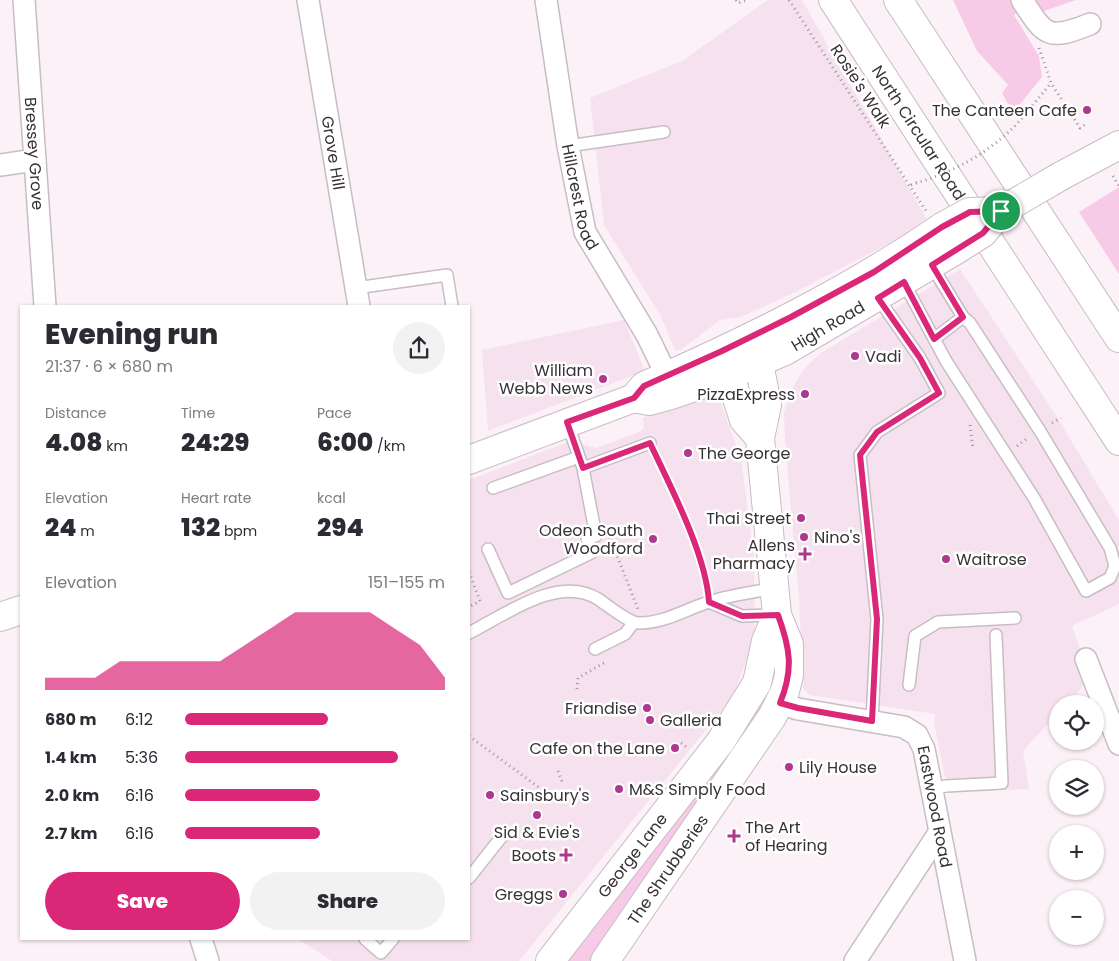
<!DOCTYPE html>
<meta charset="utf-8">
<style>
:root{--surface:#fff;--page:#f2f2f3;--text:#2b2b33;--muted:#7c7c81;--accent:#db2777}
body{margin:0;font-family:Poppins,sans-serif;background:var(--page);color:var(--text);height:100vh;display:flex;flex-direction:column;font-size:19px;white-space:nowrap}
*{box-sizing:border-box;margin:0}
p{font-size:16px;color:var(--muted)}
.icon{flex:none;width:28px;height:28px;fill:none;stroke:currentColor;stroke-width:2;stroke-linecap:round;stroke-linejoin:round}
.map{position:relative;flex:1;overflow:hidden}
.sheet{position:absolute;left:20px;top:305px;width:450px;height:635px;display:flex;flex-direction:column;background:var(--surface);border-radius:0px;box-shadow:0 1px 4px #0004}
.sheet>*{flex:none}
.fabs{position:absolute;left:1049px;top:695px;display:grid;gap:10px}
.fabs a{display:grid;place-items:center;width:55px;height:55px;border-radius:50%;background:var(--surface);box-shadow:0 1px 4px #0004;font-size:25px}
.pin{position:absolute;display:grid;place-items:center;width:42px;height:42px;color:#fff;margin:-21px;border:2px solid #fff;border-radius:50%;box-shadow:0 1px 5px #0007}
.round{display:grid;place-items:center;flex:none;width:52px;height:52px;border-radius:26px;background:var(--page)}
.summary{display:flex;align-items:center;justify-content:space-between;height:85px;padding:0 25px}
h1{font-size:28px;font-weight:800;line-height:38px}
.metrics{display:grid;grid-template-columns:repeat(3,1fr);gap:8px;height:85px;padding:5px 25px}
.metrics div{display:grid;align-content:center}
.metrics b{font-size:25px;font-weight:800}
.metrics small{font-size:14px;font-weight:400}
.metrics p{font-size:14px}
.chart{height:140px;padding:10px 25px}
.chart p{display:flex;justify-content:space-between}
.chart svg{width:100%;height:90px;margin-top:5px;fill:var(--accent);opacity:.7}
.action{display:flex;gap:10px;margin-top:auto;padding:10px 25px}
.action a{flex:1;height:58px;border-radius:30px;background:var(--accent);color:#fff;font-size:20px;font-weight:800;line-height:58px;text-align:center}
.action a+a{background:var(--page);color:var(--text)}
ul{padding:0 25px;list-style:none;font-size:16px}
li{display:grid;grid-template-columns:80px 60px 1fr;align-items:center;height:38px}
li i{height:12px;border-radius:6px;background:var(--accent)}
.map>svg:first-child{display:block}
.built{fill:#f5e2ee}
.green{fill:#f7cbe7}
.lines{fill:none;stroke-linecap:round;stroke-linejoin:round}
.service-casing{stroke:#c8bdc4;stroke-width:14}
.minor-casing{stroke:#c8bdc4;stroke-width:24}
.secondary-casing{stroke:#c8bdc4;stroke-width:30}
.primary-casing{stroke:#c8bdc4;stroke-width:30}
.trunk-casing{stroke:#c8bdc4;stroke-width:30}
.path{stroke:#9e959a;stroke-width:3;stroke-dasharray:1 4;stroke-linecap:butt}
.service{stroke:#fff;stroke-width:11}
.minor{stroke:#fff;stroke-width:21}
.secondary{stroke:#fff;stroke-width:28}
.primary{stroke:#fff;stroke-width:28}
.trunk{stroke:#fff;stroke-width:28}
.primary-bridge-casing{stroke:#c8bdc4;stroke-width:30;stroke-linecap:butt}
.path-bridge{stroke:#9e959a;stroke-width:3;stroke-dasharray:1 4;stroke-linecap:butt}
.primary-bridge{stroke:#fff;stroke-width:28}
.route-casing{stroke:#fff;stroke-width:10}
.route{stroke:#db2777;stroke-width:6}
.poi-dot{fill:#af388f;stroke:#fff;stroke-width:2}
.labels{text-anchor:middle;stroke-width:5;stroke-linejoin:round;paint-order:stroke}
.street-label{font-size:16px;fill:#373235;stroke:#fff}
.poi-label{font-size:16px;fill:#373235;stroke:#fff;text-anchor:end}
</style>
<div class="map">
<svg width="1119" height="961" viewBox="0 0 1119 961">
<rect width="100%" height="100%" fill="#fdf1f8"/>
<!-- built -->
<path class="built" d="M768,0H802L929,223L791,294L741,317L720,320L681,350H675L660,315L604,225L590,98L682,61Z
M960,269L1057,417L1119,520V604L1072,626L1089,674L1080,690L1067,704H1058L1057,714L1023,751L1029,789L948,792L934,723L935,714L809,695L803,688L799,598L785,441L784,413L791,390L804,369L821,353Z
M624,320L645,371L488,431L482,350Z
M705,393L714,396L720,400L741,459L754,556L755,634L734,695L519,961H332L298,939H469V480L570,441L596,448L639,432L644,428L643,418Z"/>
<!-- green -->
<path class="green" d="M953,0H1012L1020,11L1014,15L1039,56L1042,77L1013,113L1002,93L1008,85L977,51Z
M1035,0H1076L1041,12Z
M1119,187V274L1079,212Z
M758,703L767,707L591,961H568Z"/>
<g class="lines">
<!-- service casing -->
<g class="service-casing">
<path id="service" d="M568,146L664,132
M903,281L946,361L1034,498L1086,591L1110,578L1115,566L1110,548L1040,431L970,323L963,317L930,263
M356,288L447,275L452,306
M934,339L963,317
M583,468L650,443
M493,488L579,457
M488,549L508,593L591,553L587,538L596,536L583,468L567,422
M709,602L742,616L777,615
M469,633C505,615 559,574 598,599C607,605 630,624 640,623C665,623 686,609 709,602C730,595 754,592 776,588
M595,649L625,634L634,622
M909,685L915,636L938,622L1015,618
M872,721L877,619L860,455L877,432L939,393L920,358L878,298
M931,789L946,786L1002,783L996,635
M469,878L503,835
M365,939L381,953L393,939"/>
</g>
<!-- minor casing -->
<g class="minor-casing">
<g id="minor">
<path id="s1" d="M24,0L45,306"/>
<path id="s2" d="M308,0L359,306"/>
<path id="s3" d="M546,0L568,146L585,232L647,335L667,376"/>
<path d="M1022,0C1045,36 1048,41 1090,24"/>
<path d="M0,165L35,160"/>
<path d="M1086,659L1119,744"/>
<path id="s4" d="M780,703L798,709L904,727L917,735L924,749L965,961"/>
<path d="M201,939L208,961"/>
<path d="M855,961L939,833"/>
</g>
</g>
<!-- secondary casing -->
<g class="secondary-casing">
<g id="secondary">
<path d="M723,354L744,420L760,438"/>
<path id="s5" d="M550,961L721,741L757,683L766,641L777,615"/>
<path id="s6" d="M605,961L772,717L785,691L789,675V644L777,615L760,438L767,405L759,363L750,342"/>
</g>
</g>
<!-- primary casing -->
<g class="primary-casing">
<g id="primary">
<path d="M1061,176L1119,145"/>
<path id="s7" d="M634,398L649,401L671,395L730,375L785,351L956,250"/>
<path d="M469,460L634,398L644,386C747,341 849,291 942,227"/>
<path d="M0,617L21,610"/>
</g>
</g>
<!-- trunk casing -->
<g class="trunk-casing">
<g id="trunk">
<path id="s8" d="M833,0L1119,441"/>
<path d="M898,0L1119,338"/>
</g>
</g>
<!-- path -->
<path class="path" d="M736,0L738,3L747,0
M789,0L926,211
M1039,48L1051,83L1080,128L1086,124
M1023,117L1051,83
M1113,176L1119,186
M911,185L916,183
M1052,423L1061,418
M970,425L973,449
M1017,446L1028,438
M655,455L678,501L708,588
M610,538L638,609
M469,572L480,601L469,607
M577,689L578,678L607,661
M469,736L552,797
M681,743L689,749
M558,771L563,784"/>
<!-- service -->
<use href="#service" class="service"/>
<!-- minor -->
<use href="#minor" class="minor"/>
<!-- secondary -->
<use href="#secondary" class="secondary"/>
<!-- primary -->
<use href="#primary" class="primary"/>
<!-- trunk -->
<use href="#trunk" class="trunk"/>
<!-- primary-bridge casing -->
<g class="primary-bridge-casing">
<path id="primary-bridge" d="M942,227L969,212L1001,211
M956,250L983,233L1001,211L1061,176"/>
</g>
<!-- path-bridge -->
<path class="path-bridge" d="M916,183C955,172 996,149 1023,117"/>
<!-- primary-bridge -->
<use href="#primary-bridge" class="primary-bridge"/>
</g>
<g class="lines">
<!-- route casing -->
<g class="route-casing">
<path id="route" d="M1001,211L983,233L932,265L963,317L934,339L904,282L878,298L920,358L939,393L877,432L860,455L877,619L872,721L798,708L780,703C794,669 790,648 778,615L742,616L709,602C706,554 671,488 650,443L583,468L567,422L634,398L644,386L722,351L791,317L874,272L942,227L970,212Z"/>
</g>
<!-- route -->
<use href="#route" class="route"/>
</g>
<!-- markers -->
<g class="poi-dot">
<circle cx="1087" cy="110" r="5"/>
<circle cx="855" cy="356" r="5"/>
<circle cx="603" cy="379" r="5"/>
<circle cx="805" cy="394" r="5"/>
<circle cx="688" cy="453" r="5"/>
<circle cx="801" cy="518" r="5"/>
<circle cx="804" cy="537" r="5"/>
<circle cx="653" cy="539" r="5"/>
<path d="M802.5 546.5h5v5h5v5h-5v5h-5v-5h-5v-5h5z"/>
<circle cx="946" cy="559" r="5"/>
<circle cx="647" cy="708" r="5"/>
<circle cx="650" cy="720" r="5"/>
<circle cx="675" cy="748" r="5"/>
<circle cx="789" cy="767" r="5"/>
<circle cx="619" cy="789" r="5"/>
<circle cx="490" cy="795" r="5"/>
<circle cx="537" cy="815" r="5"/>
<path d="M731.5 828.5h5v5h5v5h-5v5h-5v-5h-5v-5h5z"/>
<path d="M563.5 847.5h5v5h5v5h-5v5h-5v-5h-5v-5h5z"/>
<circle cx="563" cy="894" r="5"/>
</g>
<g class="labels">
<!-- street labels -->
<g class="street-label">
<text transform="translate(861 86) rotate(57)" y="6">Rosie's Walk</text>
<text dy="6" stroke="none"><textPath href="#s8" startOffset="158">North Circular Road</textPath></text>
<text dy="6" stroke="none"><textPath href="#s1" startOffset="154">Bressey Grove</textPath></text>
<text dy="6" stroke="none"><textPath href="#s2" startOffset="155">Grove Hill</textPath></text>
<text dy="6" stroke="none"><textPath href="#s3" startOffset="200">Hillcrest Road</textPath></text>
<text dy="6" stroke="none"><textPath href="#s7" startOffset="210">High Road</textPath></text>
<text dy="6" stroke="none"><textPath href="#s4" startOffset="216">Eastwood Road</textPath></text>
<text dy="6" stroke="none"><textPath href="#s5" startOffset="134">George Lane</textPath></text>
<text dy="6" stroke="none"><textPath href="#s6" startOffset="111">The Shrubberies</textPath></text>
</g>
<!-- poi labels -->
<g class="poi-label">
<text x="1077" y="116">The Canteen Cafe</text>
<text x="865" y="362" text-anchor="start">Vadi</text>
<text x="593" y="376">William<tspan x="593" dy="18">Webb News</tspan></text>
<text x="795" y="400">PizzaExpress</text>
<text x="698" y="459" text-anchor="start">The George</text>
<text x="791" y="524">Thai Street</text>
<text x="643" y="536">Odeon South<tspan x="643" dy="18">Woodford</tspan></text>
<text x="814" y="543" text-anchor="start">Nino's</text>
<text x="795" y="551">Allens<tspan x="795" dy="18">Pharmacy</tspan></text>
<text x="956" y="565" text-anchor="start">Waitrose</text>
<text x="637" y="714">Friandise</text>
<text x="660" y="726" text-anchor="start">Galleria</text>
<text x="665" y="754">Cafe on the Lane</text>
<text x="799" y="773" text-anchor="start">Lily House</text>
<text x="629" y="795" text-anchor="start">M&amp;S Simply Food</text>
<text x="500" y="801" text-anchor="start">Sainsbury's</text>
<text x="745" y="833" text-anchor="start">The Art<tspan x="745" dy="18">of Hearing</tspan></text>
<text x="537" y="838" text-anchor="middle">Sid &amp; Evie's</text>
<text x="556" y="861">Boots</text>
<text x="553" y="900">Greggs</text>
</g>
</g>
</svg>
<div class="fabs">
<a><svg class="icon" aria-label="locate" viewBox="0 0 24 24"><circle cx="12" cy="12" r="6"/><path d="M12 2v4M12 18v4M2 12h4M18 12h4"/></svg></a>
<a><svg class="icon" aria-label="layers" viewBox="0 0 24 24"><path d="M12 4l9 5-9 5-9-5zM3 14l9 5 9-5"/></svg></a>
<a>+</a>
<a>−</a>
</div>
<div class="pin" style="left:1001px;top:211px;background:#1e9e55"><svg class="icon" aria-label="arrive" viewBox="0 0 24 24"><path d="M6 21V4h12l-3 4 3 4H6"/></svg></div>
<section class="sheet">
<div class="summary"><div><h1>Evening run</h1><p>21:37 · 6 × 680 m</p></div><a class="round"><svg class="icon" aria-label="share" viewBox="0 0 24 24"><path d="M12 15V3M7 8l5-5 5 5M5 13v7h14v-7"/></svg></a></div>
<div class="metrics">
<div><p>Distance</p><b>4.08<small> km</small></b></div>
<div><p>Time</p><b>24:29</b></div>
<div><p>Pace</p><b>6:00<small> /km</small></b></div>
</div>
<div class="metrics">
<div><p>Elevation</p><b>24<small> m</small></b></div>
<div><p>Heart rate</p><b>132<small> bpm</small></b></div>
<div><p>kcal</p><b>294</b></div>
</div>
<div class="chart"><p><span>Elevation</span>151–155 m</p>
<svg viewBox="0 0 160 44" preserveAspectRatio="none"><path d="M0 44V38L10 38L20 38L30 30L40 30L50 30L60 30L70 30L80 22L90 14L100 6L110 6L120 6L130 6L140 14L150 22L160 38V44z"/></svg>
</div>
<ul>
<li><b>680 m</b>6:12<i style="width:55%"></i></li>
<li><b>1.4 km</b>5:36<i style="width:82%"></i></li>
<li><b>2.0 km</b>6:16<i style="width:52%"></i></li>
<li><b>2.7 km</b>6:16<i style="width:52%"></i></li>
</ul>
<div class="action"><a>Save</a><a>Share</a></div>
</section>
</div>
